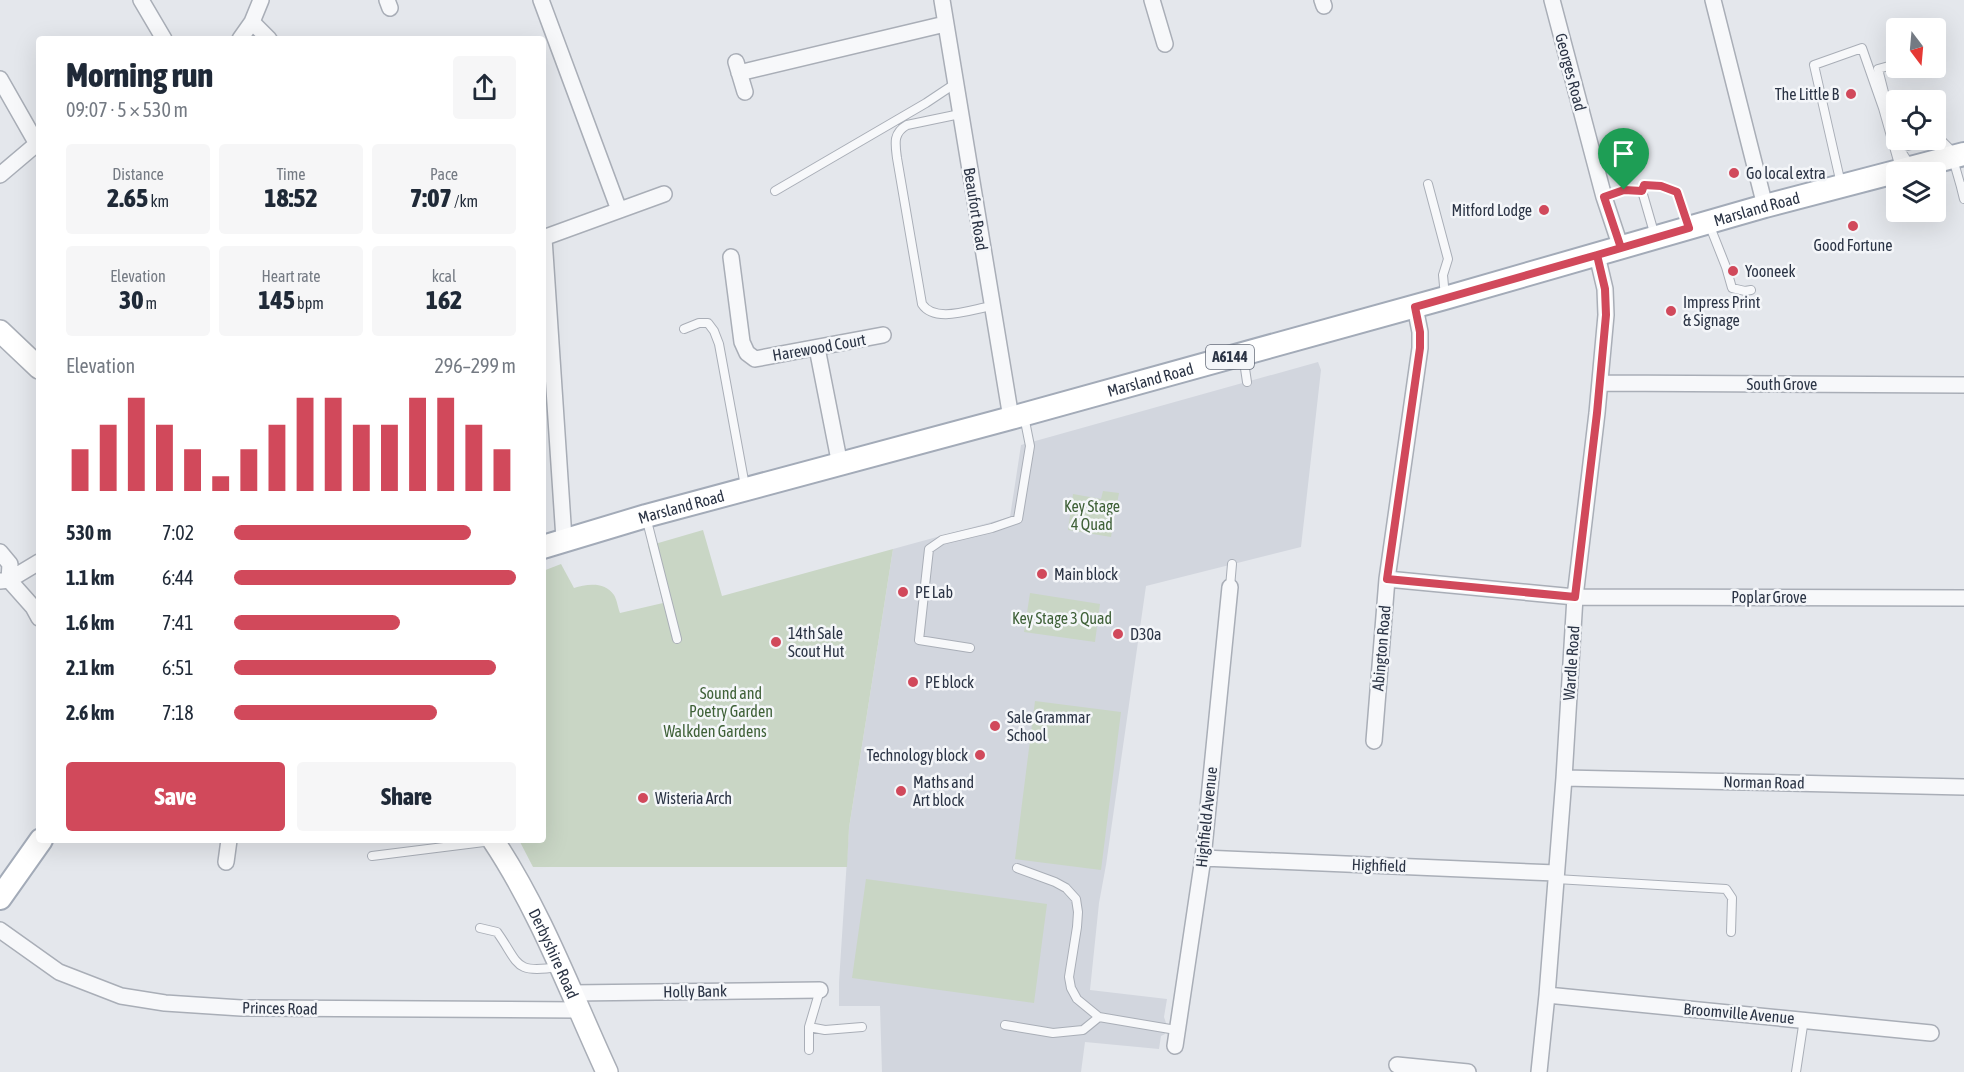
<!DOCTYPE html>
<meta charset="utf-8">
<style>
:root{--surface:#fff;--page:#f6f6f7;--text:#1f2937;--muted:#747a83;--accent:#d1495b}
body{margin:0;font-family:"Asap Condensed",sans-serif;background:var(--page);color:var(--text);height:100vh;display:flex;flex-direction:column;font-size:22px;white-space:nowrap}
*{box-sizing:border-box;margin:0}
p{font-size:20px;color:var(--muted)}
.icon{flex:none;width:33px;height:33px;fill:none;stroke:currentColor;stroke-width:2;stroke-linecap:round;stroke-linejoin:round}
.map{position:relative;flex:1;overflow:hidden}
.side{position:absolute;left:36px;top:36px;width:510px;height:807px;display:flex;flex-direction:column;background:var(--surface);border-radius:6px;box-shadow:0 6px 24px #0002}
.side>*{flex:none}
.needle{width:39px;rotate:164deg}
.buttons{position:absolute;left:1886px;top:18px;display:grid;gap:12px}
.buttons a{display:grid;place-items:center;width:60px;height:60px;border-radius:6px;background:var(--surface);box-shadow:0 6px 24px #0002;font-size:30px}
.pin{position:absolute;display:grid;place-items:center;width:51px;height:51px;color:#fff;margin:-62px -26px;border-radius:50% 50% 50% 0;rotate:-45deg;box-shadow:0 0 6px #0007}
.pin .icon{rotate:45deg}
.round{display:grid;place-items:center;flex:none;width:63px;height:63px;border-radius:6px;background:var(--page)}
.head{display:flex;align-items:center;justify-content:space-between;height:102px;padding:0 30px}
h1{font-size:33px;font-weight:800;line-height:45px}
.stats{display:grid;grid-template-columns:repeat(3,1fr);gap:9px;height:102px;padding:6px 30px}
.stats div{display:grid;align-content:center;border-radius:6px;background:var(--page);text-align:center}
.stats b{font-size:26px;font-weight:800}
.stats small{font-size:16px;font-weight:400}
.stats p{font-size:16px}
.chart{height:168px;padding:12px 30px}
.chart p{display:flex;justify-content:space-between}
.chart svg{width:100%;height:108px;margin-top:6px;stroke:var(--accent);stroke-width:6}
.action{display:flex;gap:12px;margin-top:auto;padding:12px 30px}
.action a{flex:1;height:69px;border-radius:6px;background:var(--accent);color:#fff;font-size:24px;font-weight:800;line-height:69px;text-align:center}
.action a+a{background:var(--page);color:var(--text)}
ul{padding:0 30px;list-style:none;font-size:20px}
li{display:grid;grid-template-columns:96px 72px 1fr;align-items:center;height:45px}
li i{height:15px;border-radius:8px;background:var(--accent)}
.map>svg:first-child{display:block}
.built{fill:#d2d6de}
.green{fill:#c9d6c5}
.lines{fill:none;stroke-linecap:round;stroke-linejoin:round}
.lane-casing{stroke:#a9aeb7;stroke-width:10}
.street-casing{stroke:#a9aeb7;stroke-width:18}
.secondary-casing{stroke:#a9aeb7;stroke-width:24}
.primary-casing{stroke:#a3abb8;stroke-width:26}
.lane{stroke:#f7f8fa;stroke-width:8}
.street{stroke:#f7f8fa;stroke-width:15}
.secondary{stroke:#fff;stroke-width:21}
.primary{stroke:#fff;stroke-width:22}
.route-casing{stroke:#fff;stroke-width:12}
.route{stroke:#d1495b;stroke-width:8}
.poi-dot{fill:#d1495b;stroke:#f4f6f9;stroke-width:2}
.labels{text-anchor:middle;stroke-width:5;stroke-linejoin:round;paint-order:stroke}
.shield{fill:#f4f6f9;stroke:#676e7b;stroke-width:1.5}
.shield-label{font-size:15px;font-weight:bold;fill:#2b3445}
.street-label{font-size:16px;fill:#2b3445;stroke:#f4f6f9}
.poi-label{font-size:16px;fill:#2b3445;stroke:#f4f6f9;text-anchor:start}
.park-label{font-size:16px;fill:#3f6138;stroke:#f4f6f9}
</style>
<div class="map">
<svg width="1964" height="1072" viewBox="0 0 1964 1072">
<rect width="100%" height="100%" fill="#e4e7ec"/>
<!-- built -->
<path class="built" d="M1318,362L1321,370L1301,547L1146,586L1106,865L1099,903L1090,990L1167,999L1164,1017L1166,1023L1165,1034L1161,1036L1159,1049L1085,1042L1081,1072H882L880,1006H839V982L849,828L893,549L1010,517L1021,445Z"/>
<!-- green -->
<path class="green" d="M1103,491L1119,493L1111,537L1068,530L1073,494L1101,499Z
M703,530L722,596L893,549L849,828L847,867H533L519,840H543V571L561,564L574,588C586,584 605,581 614,595C617,600 618,608 620,613L663,603L648,546Z
M1030,593L1100,604L1095,642L1024,632Z
M1035,701L1121,712L1101,870L1015,859Z
M866,879L1047,904L1034,1003L852,978Z"/>
<g class="lines">
<!-- lane casing -->
<g class="lane-casing">
<path id="lane" d="M1889,112L1878,69L1896,64
M960,114L907,125C893,133 895,143 897,158L922,304C935,324 972,309 992,306
M1935,139L1939,138L1954,153
M1953,159L1961,187L1964,186
M1910,165L1899,148L1933,140
M1428,184L1448,259L1443,275L1445,297
M1841,184L1814,65L1862,48L1883,108L1900,168
M1961,187L1964,199
M775,191L926,103L956,83
M1604,197L1624,190L1642,191
M1709,224L1726,267L1732,288L1745,291L1751,290
M1655,236L1642,191L1644,185L1661,186L1677,192L1688,227
M684,329L699,323H708L714,331L719,344L745,486
M1243,355L1247,382
M646,517L677,639
M1230,587L1232,564
M970,648L919,640L929,549L942,540L992,528L1018,519L1030,446L1024,416
M372,856L492,841
M1017,868L1055,882L1066,888L1076,899L1078,912L1077,927L1069,977L1071,988L1077,999L1099,1017L1176,1030
M1556,879L1726,889L1732,898L1731,932
M480,928L497,932C520,964 513,974 558,967
M1005,1025L1053,1033L1083,1030L1099,1017
M809,1027L825,1030L862,1027
M809,1050V1027L820,990
M1796,1072L1804,1019"/>
</g>
<!-- street casing -->
<g class="street-casing">
<path id="street" d="M141,0L164,39
M387,0L390,8
M541,0L619,210
M942,0L1011,418
M1152,0L1165,44
M1322,0L1324,6
M1552,0L1604,197L1621,248
M1713,0L1765,206
M252,22L269,39
M240,39L252,22L261,0
M736,62L745,92
M739,73L945,24
M0,79L37,144
M0,175L39,142
M543,238L664,194
M544,238L564,539
M731,257L742,342L747,353L755,359L883,335
M817,348L840,465
M1600,383L1964,385
M0,552L10,564L9,580
M1387,579L1575,597L1964,598
M9,580L33,607L39,618
M0,581L9,580L39,562
M1374,741L1387,579L1420,348V332L1415,307
M1564,778L1964,787
M1203,858L1556,873
M226,862L229,840
M0,930L59,972L121,996L165,1003L241,1008L578,1010
M571,993L820,990
M1547,995L1931,1033
M1175,1046L1203,858L1230,587
M1397,1065L1468,1072
M1539,1072L1547,995L1564,778L1575,597L1597,413L1606,315L1605,289L1597,255"/>
</g>
<!-- secondary casing -->
<g class="secondary-casing">
<g id="secondary">
<path d="M0,331L39,368"/>
<path id="s1" d="M493,840C541,912 571,994 607,1072"/>
</g>
</g>
<!-- primary casing -->
<g class="primary-casing">
<g id="primary">
<path id="s2" d="M543,547L646,516L1011,418L1445,298L1765,206L1964,154"/>
<path d="M0,898L41,840"/>
</g>
</g>
<!-- lane -->
<use href="#lane" class="lane"/>
<!-- street -->
<use href="#street" class="street"/>
<!-- secondary -->
<use href="#secondary" class="secondary"/>
<!-- primary -->
<use href="#primary" class="primary"/>
</g>
<g class="lines">
<!-- route casing -->
<g class="route-casing">
<path id="route" d="M1624,190L1604,197L1621,248L1597,255L1415,307L1420,332V348L1387,579L1575,597L1597,413L1606,315L1605,289L1597,255L1689,228L1677,192L1661,186L1644,185L1642,191L1624,190"/>
</g>
<!-- route -->
<use href="#route" class="route"/>
</g>
<!-- markers -->
<g class="poi-dot">
<circle cx="1851" cy="94" r="6"/>
<circle cx="1734" cy="173" r="6"/>
<circle cx="1544" cy="210" r="6"/>
<circle cx="1853" cy="226" r="6"/>
<circle cx="1733" cy="271" r="6"/>
<circle cx="1671" cy="311" r="6"/>
<circle cx="1042" cy="574" r="6"/>
<circle cx="903" cy="592" r="6"/>
<circle cx="1118" cy="634" r="6"/>
<circle cx="776" cy="642" r="6"/>
<circle cx="913" cy="682" r="6"/>
<circle cx="995" cy="726" r="6"/>
<circle cx="980" cy="755" r="6"/>
<circle cx="901" cy="791" r="6"/>
<circle cx="643" cy="798" r="6"/>
</g>
<g class="labels">
<!-- shield labels -->
<rect class="shield" x="1206" y="345" width="48" height="24" rx="4.5"/>
<g class="shield-label">
<text x="1230" y="362">A6144</text>
</g>
<!-- street labels -->
<g class="street-label">
<text transform="translate(1571 72) rotate(75)" y="6">Georges Road</text>
<text transform="translate(976 209) rotate(81)" y="6">Beaufort Road</text>
<text dy="6" stroke="none"><textPath href="#s2" startOffset="1260">Marsland Road</textPath></text>
<text transform="translate(819 347) rotate(-10)" y="6">Harewood Court</text>
<text dy="6" stroke="none"><textPath href="#s2" startOffset="630">Marsland Road</textPath></text>
<text x="1782" y="390">South Grove</text>
<text dy="6" stroke="none"><textPath href="#s2" startOffset="144">Marsland Road</textPath></text>
<text x="1769" y="603">Poplar Grove</text>
<text transform="translate(1381 648) rotate(-85)" y="6">Abington Road</text>
<text transform="translate(1571 663) rotate(-86)" y="6">Wardle Road</text>
<text transform="translate(1764 782) rotate(1)" y="6">Norman Road</text>
<text transform="translate(1206 817) rotate(-84)" y="6">Highfield Avenue</text>
<text transform="translate(1379 865) rotate(2)" y="6">Highfield</text>
<text dy="6" stroke="none"><textPath href="#s1" startOffset="129">Derbyshire Road</textPath></text>
<text transform="translate(695 991) rotate(-1)" y="6">Holly Bank</text>
<text transform="translate(280 1008) rotate(1)" y="6">Princes Road</text>
<text transform="translate(1739 1013) rotate(5)" y="6">Broomville Avenue</text>
</g>
<!-- poi labels -->
<g class="poi-label">
<text x="1839" y="100" text-anchor="end">The Little B</text>
<text x="1746" y="179">Go local extra</text>
<text x="1532" y="216" text-anchor="end">Mitford Lodge</text>
<text x="1853" y="251" text-anchor="middle">Good Fortune</text>
<text x="1745" y="277">Yooneek</text>
<text x="1683" y="308">Impress Print<tspan x="1683" dy="18">&amp; Signage</tspan></text>
<text x="1054" y="580">Main block</text>
<text x="915" y="598">PE Lab</text>
<text x="788" y="639">14th Sale<tspan x="788" dy="18">Scout Hut</tspan></text>
<text x="1130" y="640">D30a</text>
<text x="925" y="688">PE block</text>
<text x="1007" y="723">Sale Grammar<tspan x="1007" dy="18">School</tspan></text>
<text x="968" y="761" text-anchor="end">Technology block</text>
<text x="913" y="788">Maths and<tspan x="913" dy="18">Art block</tspan></text>
<text x="655" y="804">Wisteria Arch</text>
</g>
<!-- park labels -->
<g class="park-label">
<text x="1092" y="512">Key Stage<tspan x="1092" dy="18">4 Quad</tspan></text>
<text x="1062" y="624">Key Stage 3 Quad</text>
<text x="731" y="699">Sound and<tspan x="731" dy="18">Poetry Garden</tspan></text>
<text x="715" y="737">Walkden Gardens</text>
</g>
</g>
</svg>
<div class="buttons">
<a><svg class="needle" viewBox="-14 -14 28 28"><path d="M0-13l5 13h-10z" fill="#e53935"/><path d="M0 13l5-13h-10z" fill="#747a83"/></svg></a>
<a><svg class="icon" aria-label="locate" viewBox="0 0 24 24"><circle cx="12" cy="12" r="6"/><path d="M12 2v4M12 18v4M2 12h4M18 12h4"/></svg></a>
<a><svg class="icon" aria-label="layers" viewBox="0 0 24 24"><path d="M12 4l9 5-9 5-9-5zM3 14l9 5 9-5"/></svg></a>
</div>
<div class="pin" style="left:1624px;top:190px;background:#1e9e55"><svg class="icon" aria-label="arrive" viewBox="0 0 24 24"><path d="M6 21V4h12l-3 4 3 4H6"/></svg></div>
<section class="side">
<div class="head"><div><h1>Morning run</h1><p>09:07 · 5 × 530 m</p></div><a class="round"><svg class="icon" aria-label="share" viewBox="0 0 24 24"><path d="M12 15V3M7 8l5-5 5 5M5 13v7h14v-7"/></svg></a></div>
<div class="stats">
<div><p>Distance</p><b>2.65<small> km</small></b></div>
<div><p>Time</p><b>18:52</b></div>
<div><p>Pace</p><b>7:07<small> /km</small></b></div>
</div>
<div class="stats">
<div><p>Elevation</p><b>30<small> m</small></b></div>
<div><p>Heart rate</p><b>145<small> bpm</small></b></div>
<div><p>kcal</p><b>162</b></div>
</div>
<div class="chart"><p><span>Elevation</span>296–299 m</p>
<svg viewBox="0 0 160 44" preserveAspectRatio="none"><path d="M5 44V27M15 44V17M25 44V6M35 44V17M45 44V27M55 44V38M65 44V27M75 44V17M85 44V6M95 44V6M105 44V17M115 44V17M125 44V6M135 44V6M145 44V17M155 44V27"/></svg>
</div>
<ul>
<li><b>530 m</b>7:02<i style="width:84%"></i></li>
<li><b>1.1 km</b>6:44<i style="width:100%"></i></li>
<li><b>1.6 km</b>7:41<i style="width:59%"></i></li>
<li><b>2.1 km</b>6:51<i style="width:93%"></i></li>
<li><b>2.6 km</b>7:18<i style="width:72%"></i></li>
</ul>
<div class="action"><a>Save</a><a>Share</a></div>
</section>
</div>
